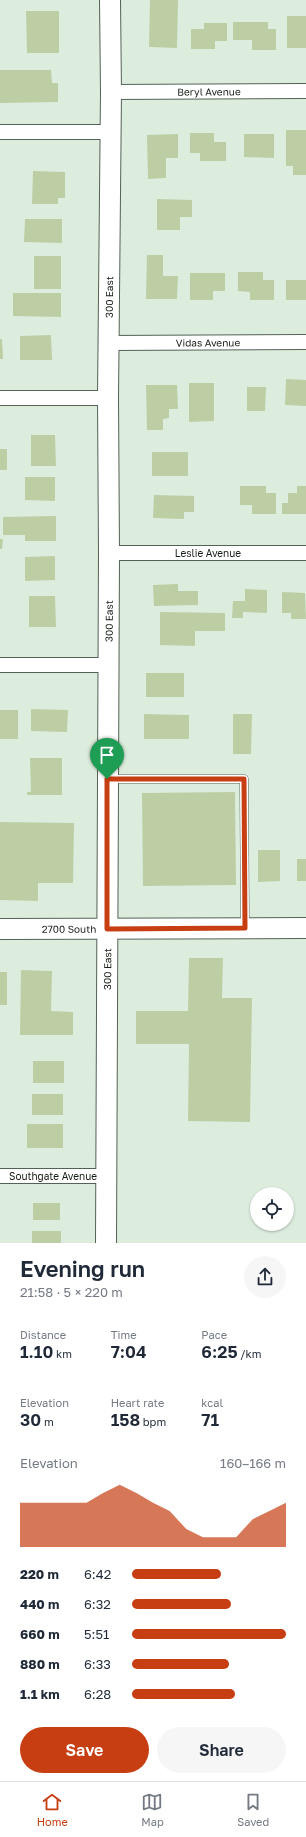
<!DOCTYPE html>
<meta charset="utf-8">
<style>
:root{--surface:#fff;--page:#f6f6f7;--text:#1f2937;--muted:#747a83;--line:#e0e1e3;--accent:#c63e11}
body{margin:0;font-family:"Golos Text",sans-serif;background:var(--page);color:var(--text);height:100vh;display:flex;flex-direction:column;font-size:15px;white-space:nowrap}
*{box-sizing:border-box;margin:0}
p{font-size:13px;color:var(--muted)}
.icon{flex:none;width:22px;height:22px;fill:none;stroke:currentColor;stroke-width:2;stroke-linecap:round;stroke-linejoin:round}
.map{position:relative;height:1243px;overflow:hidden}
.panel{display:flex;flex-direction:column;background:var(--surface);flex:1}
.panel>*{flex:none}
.fabs{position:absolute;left:250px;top:1187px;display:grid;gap:8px}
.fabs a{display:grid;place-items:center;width:44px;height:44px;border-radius:50%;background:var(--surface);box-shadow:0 1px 3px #0004;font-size:20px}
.pin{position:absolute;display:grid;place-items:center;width:34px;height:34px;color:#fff;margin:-41px -17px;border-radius:50% 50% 50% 0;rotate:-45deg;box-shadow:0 0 4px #0007}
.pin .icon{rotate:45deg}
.round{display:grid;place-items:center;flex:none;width:42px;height:42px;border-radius:21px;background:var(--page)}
.head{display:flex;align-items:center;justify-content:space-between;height:68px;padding:0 20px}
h1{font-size:22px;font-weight:600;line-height:30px}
.metrics{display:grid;grid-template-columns:repeat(3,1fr);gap:6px;height:68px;padding:4px 20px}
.metrics div{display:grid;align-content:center}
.metrics b{font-size:17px;font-weight:600}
.metrics small{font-size:11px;font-weight:400}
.metrics p{font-size:11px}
.chart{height:112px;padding:8px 20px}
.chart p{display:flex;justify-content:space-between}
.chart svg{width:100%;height:72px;margin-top:4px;fill:var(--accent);opacity:.7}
.button{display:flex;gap:8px;margin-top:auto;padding:8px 20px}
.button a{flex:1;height:46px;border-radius:24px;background:var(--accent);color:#fff;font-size:16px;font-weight:600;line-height:46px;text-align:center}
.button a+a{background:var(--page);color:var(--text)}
ul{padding:0 20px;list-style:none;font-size:13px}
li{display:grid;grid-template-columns:64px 48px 1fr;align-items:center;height:30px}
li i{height:10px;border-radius:5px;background:var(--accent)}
.tab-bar{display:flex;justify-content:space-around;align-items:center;height:56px;border-top:1px solid var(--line);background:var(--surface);font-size:11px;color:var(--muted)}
.tab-bar a{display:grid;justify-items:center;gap:2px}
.tab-bar .selected{color:var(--accent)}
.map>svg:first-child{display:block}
.building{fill:#bdcea5}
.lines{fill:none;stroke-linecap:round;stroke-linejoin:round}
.lane-casing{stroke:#536255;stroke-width:9}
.street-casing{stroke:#536255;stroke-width:16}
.secondary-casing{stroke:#536255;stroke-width:22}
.lane{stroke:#fff;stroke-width:7}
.street{stroke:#fff;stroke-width:14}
.secondary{stroke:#fff;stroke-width:20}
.route-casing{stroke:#fff;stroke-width:8}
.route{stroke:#c63e11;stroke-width:5}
.labels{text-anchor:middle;stroke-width:4;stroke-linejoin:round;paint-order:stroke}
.street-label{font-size:10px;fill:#171d17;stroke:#dcedde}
</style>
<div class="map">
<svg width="306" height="1243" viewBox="0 0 306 1243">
<rect width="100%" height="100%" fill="#dcedde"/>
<!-- building -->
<path class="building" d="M150,0H178L177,48L149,47Z
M26,11H59V53H27Z
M287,16H306V48H287Z
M233,22H268V29H276V50H252V40H233Z
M204,23H227V41H215V49H191V29H204Z
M0,70H51L52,83H58V102L0,103Z
M286,130H306V175H293V166H286Z
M190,133H214V142H226V161H200V153H190Z
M178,134V158H166V178L148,179L147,135Z
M244,134H274V158L244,157Z
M33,171L65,172V198H58V204H32Z
M157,199L192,200V217H180V230H157Z
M25,219H62V243L24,242Z
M147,255H163V276H178L177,299H146Z
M34,256H61V289H34Z
M238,272H263V280H274V300H250V292L238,291Z
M190,273H225V291H213V300H190Z
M286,280H306V300H286Z
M13,293H61V317L13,316Z
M51,335L52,360H20V336Z
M0,339H2L3,359H0Z
M286,379L306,380V406L285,405Z
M189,383H214V421L189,422Z
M146,385H177L178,409H169V418L163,419V430H147Z
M247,387H266L265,411H247Z
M31,435H55L56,466H31Z
M0,449H7V470H0Z
M152,452H188V476H152Z
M25,477H55V501L25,500Z
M240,486H266V493H276V514H252V505H240Z
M297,486H306V514H282V503H288V493H297Z
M154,495L194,496V512H184V519L153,518Z
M56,516V541H25V535H3V517Z
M0,539H3L2,549H0Z
M55,556V580L25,581V557Z
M178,584V591H198V605L154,606L153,585Z
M245,589L267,590V613L243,612V618H232L233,601H245Z
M282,592L305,593L306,619H291V613H282Z
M29,596H55L56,627H29Z
M160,612L225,613V631H195V646L160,645Z
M146,673H184V697H146Z
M31,709L68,710L67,732L31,731Z
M0,710H18V739H0Z
M144,714L189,715V739H144Z
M233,714H252L251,754H233Z
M30,758H62V795H27V792H31Z
M235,792L236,885L143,886L142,793Z
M0,822L74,823L73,883H38V901L0,900Z
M258,850H280V881L258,882Z
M297,859H306V881H297Z
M189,958H223L222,998H252L250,1122L188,1121L189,1044H136V1011H188Z
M21,970L52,971L51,1011L73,1012V1035H20Z
M0,972H7V1005H0Z
M33,1061H64V1083H33Z
M32,1094H63V1115H32Z
M27,1124H63V1148H27Z
M33,1203H60V1220H33Z
M32,1231H61V1243H32Z"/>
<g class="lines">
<!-- lane casing -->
<g class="lane-casing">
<path id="lane" d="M109,779H244L245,926"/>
</g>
<!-- street casing -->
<g class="street-casing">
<g id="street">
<path id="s1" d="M111,92L306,91"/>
<path d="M0,132H111"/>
<path id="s2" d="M109,343L306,342"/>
<path d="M0,398H108"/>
<path id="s3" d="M109,553H306"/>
<path d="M0,665H108"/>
<path id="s4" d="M0,1176H107"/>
</g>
</g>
<!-- secondary casing -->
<g class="secondary-casing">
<g id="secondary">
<path id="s5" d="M0,929L306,928"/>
<path id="s6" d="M106,1243L109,553L108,398L111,92L110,0"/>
</g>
</g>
<!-- lane -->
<use href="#lane" class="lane"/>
<!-- street -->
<use href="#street" class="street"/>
<!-- secondary -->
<use href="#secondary" class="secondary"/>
</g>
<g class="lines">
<!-- route casing -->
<g class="route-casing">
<path id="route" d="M107,779H244L245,928L107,929Z"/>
</g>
<!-- route -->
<use href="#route" class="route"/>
</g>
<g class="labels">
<!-- street labels -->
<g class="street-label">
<text dy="4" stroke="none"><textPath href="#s1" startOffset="98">Beryl Avenue</textPath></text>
<text dy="4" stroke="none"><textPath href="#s6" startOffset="946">300 East</textPath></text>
<text dy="4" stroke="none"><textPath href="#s2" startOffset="99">Vidas Avenue</textPath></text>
<text dy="4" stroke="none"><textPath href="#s3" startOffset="99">Leslie Avenue</textPath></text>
<text dy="4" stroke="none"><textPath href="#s6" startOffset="622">300 East</textPath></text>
<text dy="4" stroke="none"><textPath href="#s5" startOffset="69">2700 South</textPath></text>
<text dy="4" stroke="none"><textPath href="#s6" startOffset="274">300 East</textPath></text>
<text dy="4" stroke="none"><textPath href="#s4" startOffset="53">Southgate Avenue</textPath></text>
</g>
</g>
</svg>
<div class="fabs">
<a><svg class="icon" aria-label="locate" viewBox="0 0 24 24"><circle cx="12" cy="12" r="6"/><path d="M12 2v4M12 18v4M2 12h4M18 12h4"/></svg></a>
</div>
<div class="pin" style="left:107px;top:779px;background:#1e9e55"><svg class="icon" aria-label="arrive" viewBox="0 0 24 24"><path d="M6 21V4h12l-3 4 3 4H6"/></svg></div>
</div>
<section class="panel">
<div class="head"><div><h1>Evening run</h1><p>21:58 · 5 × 220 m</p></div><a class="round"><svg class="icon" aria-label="share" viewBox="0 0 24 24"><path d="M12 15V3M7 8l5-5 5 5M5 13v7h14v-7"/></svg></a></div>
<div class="metrics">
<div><p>Distance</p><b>1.10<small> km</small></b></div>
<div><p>Time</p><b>7:04</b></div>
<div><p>Pace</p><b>6:25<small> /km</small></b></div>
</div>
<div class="metrics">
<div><p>Elevation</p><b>30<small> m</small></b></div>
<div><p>Heart rate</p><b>158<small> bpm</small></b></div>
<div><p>kcal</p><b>71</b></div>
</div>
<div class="chart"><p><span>Elevation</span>160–166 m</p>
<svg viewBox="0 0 160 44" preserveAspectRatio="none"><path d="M0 44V17L10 17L20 17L30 17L40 17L50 11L60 6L70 11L80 17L90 22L100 33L110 38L120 38L130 38L140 27L150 22L160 17V44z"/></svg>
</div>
<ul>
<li><b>220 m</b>6:42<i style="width:58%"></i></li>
<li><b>440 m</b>6:32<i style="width:64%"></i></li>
<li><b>660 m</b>5:51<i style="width:100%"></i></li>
<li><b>880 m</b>6:33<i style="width:63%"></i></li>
<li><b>1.1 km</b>6:28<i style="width:67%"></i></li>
</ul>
<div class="button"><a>Save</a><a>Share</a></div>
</section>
<nav class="tab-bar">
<a class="selected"><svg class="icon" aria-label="home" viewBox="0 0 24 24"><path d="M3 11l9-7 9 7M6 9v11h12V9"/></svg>Home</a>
<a><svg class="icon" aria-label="map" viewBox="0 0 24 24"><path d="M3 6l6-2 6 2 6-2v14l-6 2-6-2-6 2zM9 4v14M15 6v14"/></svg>Map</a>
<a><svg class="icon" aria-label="saved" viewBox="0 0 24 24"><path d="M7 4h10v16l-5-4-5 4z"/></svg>Saved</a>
</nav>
